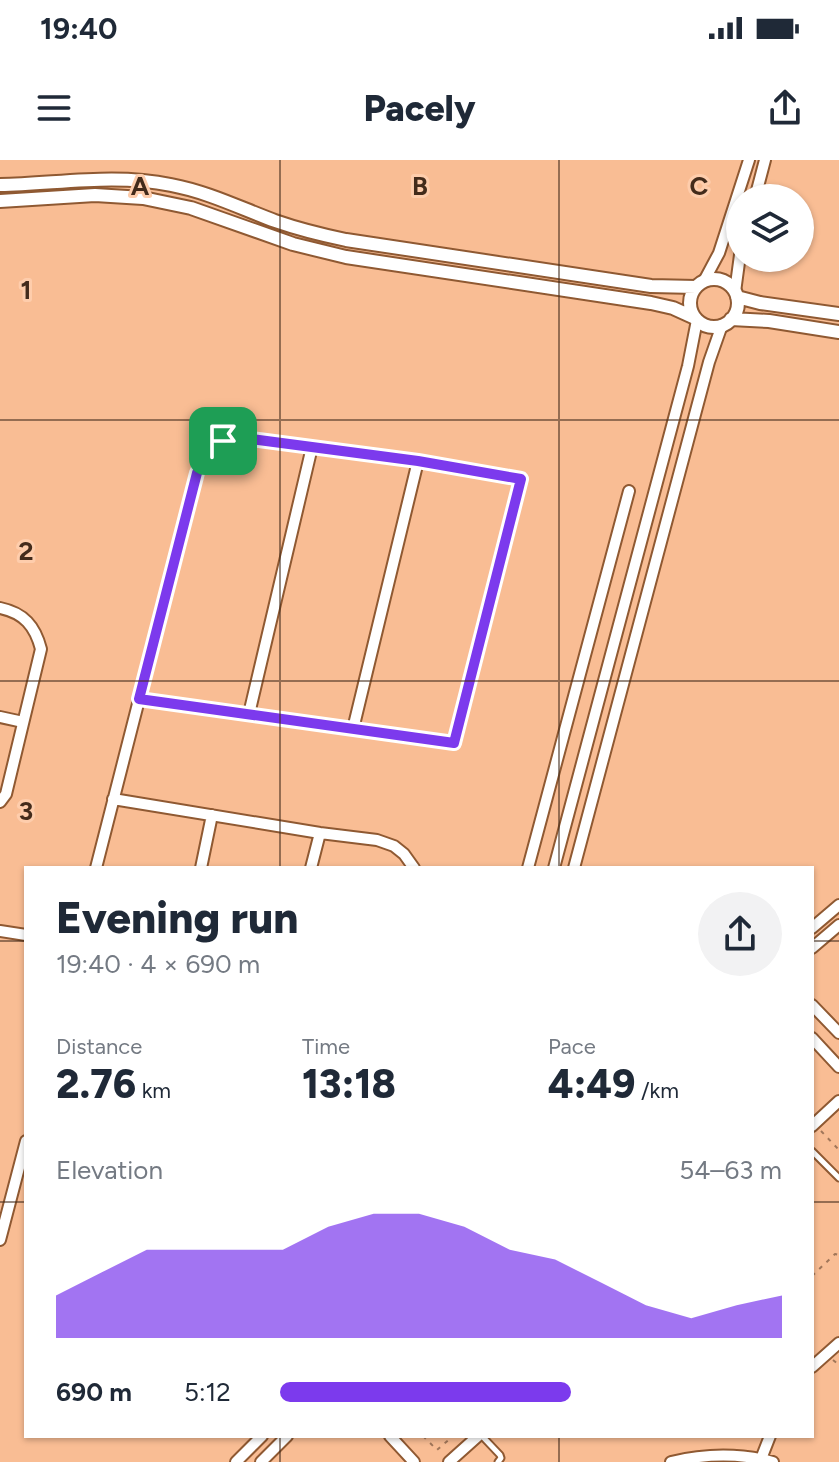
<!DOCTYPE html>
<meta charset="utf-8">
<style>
:root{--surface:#fff;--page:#f2f2f3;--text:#1f2937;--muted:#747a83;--accent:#7c3aed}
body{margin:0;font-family:Figtree,sans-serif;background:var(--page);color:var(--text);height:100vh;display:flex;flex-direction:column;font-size:30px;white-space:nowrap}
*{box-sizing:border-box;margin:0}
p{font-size:26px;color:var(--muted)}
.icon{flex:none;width:44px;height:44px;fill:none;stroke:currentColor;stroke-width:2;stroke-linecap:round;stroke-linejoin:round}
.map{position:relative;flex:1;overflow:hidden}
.panel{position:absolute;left:24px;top:706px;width:790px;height:572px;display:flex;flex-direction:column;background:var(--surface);border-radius:0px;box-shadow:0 2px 6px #0004}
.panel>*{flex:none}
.controls{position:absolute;left:726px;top:24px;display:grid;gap:16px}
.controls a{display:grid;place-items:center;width:88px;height:88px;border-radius:50%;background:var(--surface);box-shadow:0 2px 6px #0004;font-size:40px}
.pin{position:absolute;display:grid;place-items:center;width:68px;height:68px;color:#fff;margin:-34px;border-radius:16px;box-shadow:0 4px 12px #0006}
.round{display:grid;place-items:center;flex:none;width:84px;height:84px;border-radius:42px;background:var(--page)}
.summary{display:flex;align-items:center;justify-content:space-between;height:136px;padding:0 32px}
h1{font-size:44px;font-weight:800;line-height:60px}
.stats{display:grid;grid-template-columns:repeat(3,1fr);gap:12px;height:136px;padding:8px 32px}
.stats div{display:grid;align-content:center}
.stats b{font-size:40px;font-weight:800}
.stats small{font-size:22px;font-weight:400}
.stats p{font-size:22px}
.chart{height:224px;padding:16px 32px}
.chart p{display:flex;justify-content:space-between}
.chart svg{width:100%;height:144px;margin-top:8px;fill:var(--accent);opacity:.7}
ul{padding:0 32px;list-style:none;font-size:26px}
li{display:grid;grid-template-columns:128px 96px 1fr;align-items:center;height:60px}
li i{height:20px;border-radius:10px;background:var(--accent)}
.status{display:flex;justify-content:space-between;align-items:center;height:56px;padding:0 40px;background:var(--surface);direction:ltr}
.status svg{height:22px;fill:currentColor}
header{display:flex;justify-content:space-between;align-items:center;height:104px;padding:0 32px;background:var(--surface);font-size:36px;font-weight:800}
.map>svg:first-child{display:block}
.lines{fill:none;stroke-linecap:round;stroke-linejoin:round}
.service-casing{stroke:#8f5932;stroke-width:9}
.minor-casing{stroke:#8f5932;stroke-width:14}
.tertiary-casing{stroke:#8f5932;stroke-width:16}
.path{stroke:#a17659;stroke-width:2;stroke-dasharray:4 6;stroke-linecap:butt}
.service{stroke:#fff;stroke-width:5}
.minor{stroke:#fff;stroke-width:10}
.tertiary{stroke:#fff;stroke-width:12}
.route-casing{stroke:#fff;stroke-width:16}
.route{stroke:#7c3aed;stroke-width:10}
.grid{fill:none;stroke:#432b1b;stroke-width:2;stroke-opacity:0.55}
.grid-label{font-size:26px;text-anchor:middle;font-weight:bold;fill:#432b1b;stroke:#fecdac;stroke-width:6;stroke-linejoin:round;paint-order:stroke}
</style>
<div class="status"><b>19:40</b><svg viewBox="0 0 49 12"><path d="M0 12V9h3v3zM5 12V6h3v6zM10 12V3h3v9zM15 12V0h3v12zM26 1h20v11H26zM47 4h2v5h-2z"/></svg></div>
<header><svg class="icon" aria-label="menu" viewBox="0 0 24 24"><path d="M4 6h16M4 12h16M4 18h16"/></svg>Pacely<svg class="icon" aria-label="share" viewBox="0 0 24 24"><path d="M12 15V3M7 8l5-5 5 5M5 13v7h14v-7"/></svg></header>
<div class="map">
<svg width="839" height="1302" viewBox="0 0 839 1302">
<rect width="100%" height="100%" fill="#f9bd94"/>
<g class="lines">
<!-- service casing -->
<g class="service-casing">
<path id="service" d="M812,991L839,1018
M482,1276L500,1295L501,1298L498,1302"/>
</g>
<!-- minor casing -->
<g class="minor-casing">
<path id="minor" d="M755,38L765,0
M704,121L719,93L749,0
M735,132L740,95
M0,448C24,453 35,466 41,489L6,634L0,642
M249,554L312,287
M0,557L23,562
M353,569L418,301
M113,639L320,673L377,680L394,686L404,694L414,708
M96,708L197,313C205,294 216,284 236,277L418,301L521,319L454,583L139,539
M201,708L212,655
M311,708L320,673
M528,708L629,331
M554,708L688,206L697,160
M574,708L709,202L722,165
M812,768L839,745
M0,771L26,775
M812,788L839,765
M812,845L839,873
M812,878L839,907
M812,966L839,941
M0,1080L26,981
M812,1207L839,1183
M390,1276L414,1302
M761,1299L770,1276
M236,1302L262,1276
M261,1302L287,1276
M449,1302L478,1276
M671,1302C704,1294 739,1293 773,1302"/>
</g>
<!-- tertiary casing -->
<g class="tertiary-casing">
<path id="tertiary" d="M0,25C57,24 114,13 171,25C208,32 240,48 275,61C298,69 322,75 346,80L651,126L696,127
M0,41L95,35L143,38L191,48L293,84L346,97L651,143L673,148L695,158
M690 143a24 24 0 1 1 48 0a24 24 0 1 1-48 0Z
M737,137L760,143L839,154
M731,159L769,161L839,172"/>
</g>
<!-- path -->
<path class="path" d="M821,971L839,990
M812,1116L835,1094L839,1095
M833,1200L839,1205
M423,1276L437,1290L453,1276"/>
<!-- service -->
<use href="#service" class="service"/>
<!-- minor -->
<use href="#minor" class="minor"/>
<!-- tertiary -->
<use href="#tertiary" class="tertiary"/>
</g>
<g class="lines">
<!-- route casing -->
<g class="route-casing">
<path id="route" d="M236,277L418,301L521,319L454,583L139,539L197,313C205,294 216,284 236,277Z"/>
</g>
<!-- route -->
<use href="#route" class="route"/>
</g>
<!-- grid -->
<path class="grid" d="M280,0V708M559,0V708M0,260H839M0,521H839M0,781H26M812,781H839M0,1042H26M812,1042H839M280,1276V1302M559,1276V1302"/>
<g class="grid-label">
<text x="140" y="35">A</text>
<text x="420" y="35">B</text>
<text x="699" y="35">C</text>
<text x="26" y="139">1</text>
<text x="26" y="400">2</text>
<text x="26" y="660">3</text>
</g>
</svg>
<div class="controls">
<a><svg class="icon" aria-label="layers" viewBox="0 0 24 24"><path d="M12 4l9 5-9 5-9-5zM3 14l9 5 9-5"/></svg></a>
</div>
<div class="pin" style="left:223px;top:281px;background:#1e9e55"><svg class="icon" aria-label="arrive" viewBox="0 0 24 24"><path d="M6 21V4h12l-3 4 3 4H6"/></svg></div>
<section class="panel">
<div class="summary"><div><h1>Evening run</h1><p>19:40 · 4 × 690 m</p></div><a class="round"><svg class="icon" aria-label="share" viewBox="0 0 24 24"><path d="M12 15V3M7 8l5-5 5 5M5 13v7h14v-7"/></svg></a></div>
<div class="stats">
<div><p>Distance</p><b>2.76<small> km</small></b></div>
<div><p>Time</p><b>13:18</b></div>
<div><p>Pace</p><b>4:49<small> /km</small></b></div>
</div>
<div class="chart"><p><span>Elevation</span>54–63 m</p>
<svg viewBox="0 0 160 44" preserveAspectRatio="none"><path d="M0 44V31L10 24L20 17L30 17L40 17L50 17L60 10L70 6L80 6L90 10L100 17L110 20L120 27L130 34L140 38L150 34L160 31V44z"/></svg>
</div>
<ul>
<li><b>690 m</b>5:12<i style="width:58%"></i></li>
</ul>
</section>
</div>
